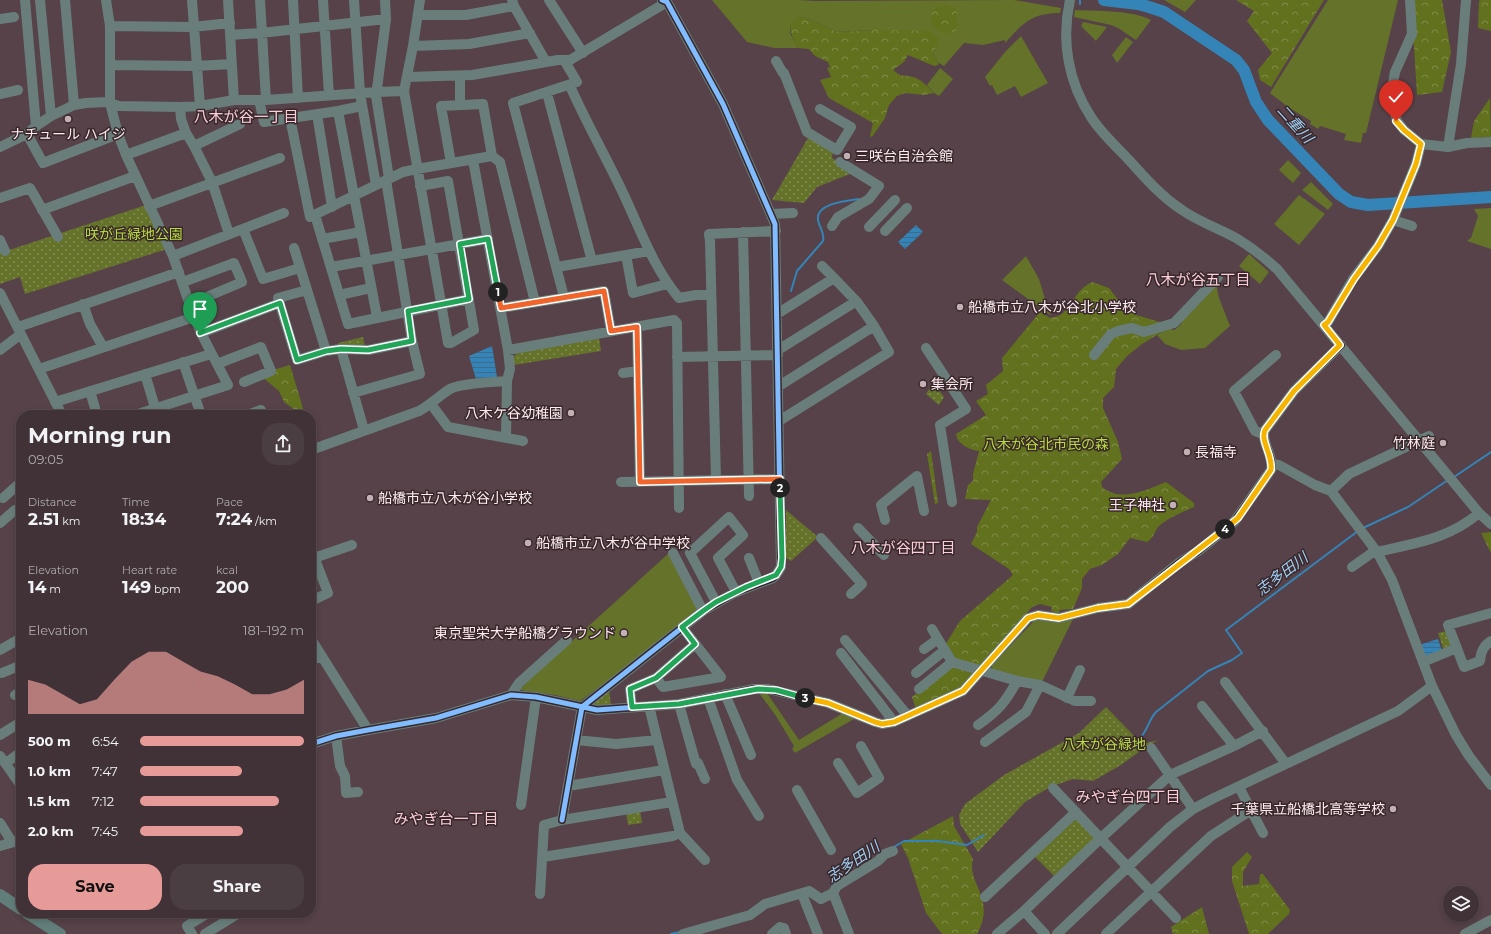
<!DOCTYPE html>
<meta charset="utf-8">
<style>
:root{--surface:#403236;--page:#4b3e42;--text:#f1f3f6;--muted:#aeaaad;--line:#594d51;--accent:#e69b98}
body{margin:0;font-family:Montserrat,"Noto Sans JP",sans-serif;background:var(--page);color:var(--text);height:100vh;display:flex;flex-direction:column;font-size:15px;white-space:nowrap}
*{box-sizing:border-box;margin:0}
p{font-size:13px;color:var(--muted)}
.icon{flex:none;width:22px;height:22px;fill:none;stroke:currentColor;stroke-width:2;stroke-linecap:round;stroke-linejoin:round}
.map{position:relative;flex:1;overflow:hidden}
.sheet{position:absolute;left:16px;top:410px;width:300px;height:508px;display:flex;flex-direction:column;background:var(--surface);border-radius:16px;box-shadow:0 2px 6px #0003,0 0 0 1px var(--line)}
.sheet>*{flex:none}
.fabs{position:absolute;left:1443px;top:886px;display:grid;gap:8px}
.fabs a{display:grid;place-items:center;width:36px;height:36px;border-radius:50%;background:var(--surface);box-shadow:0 2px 6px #0003,0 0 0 1px var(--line);font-size:20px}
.pin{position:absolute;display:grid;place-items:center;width:34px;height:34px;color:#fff;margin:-41px -17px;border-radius:50% 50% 50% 0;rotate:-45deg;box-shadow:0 0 4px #0007}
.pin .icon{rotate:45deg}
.km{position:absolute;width:20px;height:20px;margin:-10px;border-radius:50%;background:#222;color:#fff;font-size:11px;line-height:20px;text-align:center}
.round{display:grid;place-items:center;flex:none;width:42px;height:42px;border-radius:16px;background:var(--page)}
.overview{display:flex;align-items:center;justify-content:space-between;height:68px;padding:0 12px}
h1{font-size:22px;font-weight:700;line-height:30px}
.metrics{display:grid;grid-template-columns:repeat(3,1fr);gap:6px;height:68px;padding:4px 12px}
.metrics div{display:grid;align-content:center}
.metrics b{font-size:17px;font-weight:700}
.metrics small{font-size:11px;font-weight:400}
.metrics p{font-size:11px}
.chart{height:112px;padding:8px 12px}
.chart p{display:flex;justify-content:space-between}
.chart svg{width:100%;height:72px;margin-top:4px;fill:var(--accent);opacity:.7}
.primary-button{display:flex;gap:8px;margin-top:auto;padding:8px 12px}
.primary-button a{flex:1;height:46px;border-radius:16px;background:var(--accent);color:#111;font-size:16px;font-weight:700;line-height:46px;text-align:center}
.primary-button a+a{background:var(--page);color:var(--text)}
ul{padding:0 12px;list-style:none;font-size:13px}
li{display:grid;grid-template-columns:64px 48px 1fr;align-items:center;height:30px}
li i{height:10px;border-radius:5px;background:var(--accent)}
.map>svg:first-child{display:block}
.grass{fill:#64722a}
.forest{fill:url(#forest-crowns)}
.park{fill:url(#park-dots)}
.water{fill:url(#water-rules)}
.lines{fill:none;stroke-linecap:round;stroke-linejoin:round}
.stream{stroke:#3484b8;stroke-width:2}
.river{stroke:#3484b8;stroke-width:12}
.minor{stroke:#697e7b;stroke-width:10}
.major{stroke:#617e7a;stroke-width:12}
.cycleway-casing{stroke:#38272b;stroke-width:8}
.cycleway{stroke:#80bcff;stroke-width:5}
.split-1-casing{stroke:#fff;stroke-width:8}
.split-2-casing{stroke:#fff;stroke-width:8}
.split-3-casing{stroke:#fff;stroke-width:8}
.split-4-casing{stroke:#fff;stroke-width:8}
.split-5-casing{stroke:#fff;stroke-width:8}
.split-1{stroke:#22a559;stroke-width:5}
.split-2{stroke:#f0652b;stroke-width:5}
.split-3{stroke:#22a559;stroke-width:5}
.split-4{stroke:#f5b400;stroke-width:5}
.split-5{stroke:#f5b400;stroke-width:5}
.poi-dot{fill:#c3b0b5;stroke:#38272b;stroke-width:1.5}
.labels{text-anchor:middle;stroke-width:3;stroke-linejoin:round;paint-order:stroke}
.poi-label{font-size:14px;fill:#fdebef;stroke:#38272b;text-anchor:start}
.park-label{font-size:14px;fill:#b8db3e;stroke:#38272b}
.neighbourhood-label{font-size:15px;fill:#fbced9;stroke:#38272b}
.water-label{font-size:15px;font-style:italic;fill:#9fcff4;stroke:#38272b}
</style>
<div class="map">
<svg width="1491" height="934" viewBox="0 0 1491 934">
<defs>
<pattern id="forest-crowns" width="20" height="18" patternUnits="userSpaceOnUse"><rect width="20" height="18" fill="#62711e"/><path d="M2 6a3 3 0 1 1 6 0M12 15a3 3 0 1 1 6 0" fill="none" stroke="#818c4a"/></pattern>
<pattern id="park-dots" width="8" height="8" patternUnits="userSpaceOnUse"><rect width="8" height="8" fill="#64722a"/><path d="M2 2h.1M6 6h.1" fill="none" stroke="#838d54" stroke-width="1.8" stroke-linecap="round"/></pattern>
<pattern id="water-rules" width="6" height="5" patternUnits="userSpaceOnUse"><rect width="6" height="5" fill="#3484b8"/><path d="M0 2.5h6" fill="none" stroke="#3e6b8b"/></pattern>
</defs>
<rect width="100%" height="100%" fill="#564248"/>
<!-- grass -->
<path class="grass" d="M712,0H798L816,1L1014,0L1061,8L1060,13C1032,13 1023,23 1005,43V40L983,45L964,43L944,66L939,63L933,55L937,44L875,30L837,32L805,17L798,18L793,21L790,26V33L798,48H774L747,42Z
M1164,0H1196L1185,12Z
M1328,0H1398L1366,133H1363L1361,143L1344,140L1346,134L1320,126L1318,129L1310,124L1311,121L1288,107L1270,93Z
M1075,10C1095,11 1133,10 1151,20L1136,40L1118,28L1111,25L1074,17Z
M1083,22L1107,27L1096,41L1081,26Z
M1021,36L1048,83L1021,97L1015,86L997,95L992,85L990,86L985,77L1005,52Z
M1126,37L1133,42L1117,63L1112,55Z
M940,68L953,79L939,96L934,93L927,85Z
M1288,160L1301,173L1293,183L1279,170Z
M1311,182L1333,204L1328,210L1302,190Z
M1299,195L1325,214L1299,245L1274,224Z
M1491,208V249L1467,241L1471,238L1478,216L1474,209Z
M1249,254L1269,272L1260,284L1239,266Z
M1026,256L1039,279L1046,302L1051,310L1050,315L1002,280Z
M1216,283L1219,298L1230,326L1205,348L1181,350L1165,344L1157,335L1168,328L1174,330C1180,326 1183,323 1183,316Z
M669,553L697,605L696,610L640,657L580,701L555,695L520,690L527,682Z
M1073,619L1041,684L994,671L991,666L1034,621L1039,620L1053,622Z
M759,693H767L799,740L843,713L854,719L795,753L792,749L794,746L776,716Z"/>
<!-- forest -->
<path class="forest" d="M1236,0H1324L1271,87L1260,80L1258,70L1272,53L1247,21L1254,11Z
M1411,0H1442L1451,52L1442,92L1417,95Z
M1481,0H1491V31L1478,28L1479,1Z
M944,5L954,8L958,15L956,31C948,35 935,33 931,23C930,20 931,16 931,13L935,8Z
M805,17L837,32L875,30L930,31L939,39L933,55L939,63L938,65L934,66L908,55L904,62L893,70C904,79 903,74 913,77C921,79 928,87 934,93L924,95L905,93L897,96L889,105L885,118L872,137L870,136L873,123L829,98L820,80L831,77L827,68L830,67L828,62L815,56L809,49L798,48C791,35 782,18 805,17Z
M1490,98L1491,137L1471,138L1474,121Z
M1092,282L1109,288L1125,309L1136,315L1160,322L1168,328L1142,344L1127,356L1116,369L1114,387L1103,398V408L1118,442L1122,459L1101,482L1102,487C1121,503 1146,490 1166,482L1194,503V507C1183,512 1167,518 1158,527C1154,532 1153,539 1147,542L1130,538L1118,554L1102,565L1090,569L1082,579V588L1073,609L1060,610L1059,613L1051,611L1052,607L1040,604L1032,607L963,686L916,709L912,697L952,665L945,645L960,621L1013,575L1009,569L971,544L977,532V527L991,500L965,499L968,485L973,481V474L979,451C970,450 957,444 956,434L986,415L976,401L988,394L986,385L1003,371L1002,358L1040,312L1050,318C1054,317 1061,316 1064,312C1075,301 1076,290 1092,282Z
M290,365L305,415H302L284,402L279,391L262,377L273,370Z
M931,451L938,503L935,504L927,454Z
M1491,532V553L1481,533Z
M953,816L954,826L973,859C966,884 997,898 977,934H942L926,913L908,858L901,844Z
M1247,852L1252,857L1243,872V886L1259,884L1260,874H1263L1290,910L1289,914L1268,934H1249L1232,881V867Z
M1202,907L1209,934H1173L1171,927Z"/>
<!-- park -->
<path class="park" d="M808,138L833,150L832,158L855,172L817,187L804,203L772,200Z
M146,205L167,249L25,294L20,277L0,284V253Z
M363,337L365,347L338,346V343Z
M599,337L601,351L514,365L512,359L517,353Z
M933,383L944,397L939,405L926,394Z
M786,510L818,537L791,561L786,558Z
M1447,631L1451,645L1444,651L1438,633Z
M609,690L611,705L594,706L593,702Z
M1106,707L1142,744L1158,740L1143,749L1121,765L1093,781L1073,779L1050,787L1025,802L978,852L960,824L959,815L965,804L1004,775L1079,733Z
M640,810L642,823L628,825L626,812Z
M1074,816L1097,837L1056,878L1033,855Z"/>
<!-- water -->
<path class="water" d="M916,225L923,232L905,249L898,242Z
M492,346L497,377L476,379L469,356Z
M1438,639L1442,651L1428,656L1422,654L1419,645Z"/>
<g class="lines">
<!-- stream -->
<path class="stream" d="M1080,4V0
M791,291L797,271L823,241C825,233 819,227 818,220C815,203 848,201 859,199
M1454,477L1491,452
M1363,528L1408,507L1448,480
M1140,738C1148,730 1149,719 1156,712L1208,671L1232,660L1242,653L1226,630L1358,531
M894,847L904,841H938L967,845L984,835
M671,934L680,932"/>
<!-- river -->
<path class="river" d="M1104,0L1138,4L1149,7L1164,12L1236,60L1244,70L1256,102L1268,120L1339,194L1351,202L1368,205L1491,197"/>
<!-- minor -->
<path class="minor" d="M25,0L36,126
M40,0L51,116
M65,0L74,105
M106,0L110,26V103L118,134L126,155L173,256L194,317L201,333L228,385L135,415
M192,0L200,106
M228,0L234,100
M260,0L266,100
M293,0L298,98
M323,0L329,95
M354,0L360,93L376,185
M385,0L386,19L376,96L389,178
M512,0L514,6L546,62
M549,0L583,53
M1070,0C1061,40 1068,82 1091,117C1101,133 1116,146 1129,160C1145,178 1162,197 1182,210C1199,222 1218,228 1236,238C1251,247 1264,257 1277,269L1479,513C1449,539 1415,543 1377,552
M1410,0L1412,34L1395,72L1393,83L1391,98L1397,121L1404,130L1421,144L1448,147L1467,143L1491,142
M418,15H466L514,6
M0,19L14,17
M110,26L193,27L230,23
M230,35L261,33L386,19
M413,46L469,44L530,33
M564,60L577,82L513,103L564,297
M776,61L783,73
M111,65L196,66L232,64
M784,73L807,132L837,150L851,127L820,109
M460,76V105
M407,77L472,75L558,60H570L667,2
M570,86C586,122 606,157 623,193C640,229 653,267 679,298L696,295H711
M547,93L592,261
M0,94L18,90
M259,100L264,122L338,111L362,106
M180,107L181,119L186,133L194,146L212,182L229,234
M338,111L377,317
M317,114L332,207
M290,118L310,217L403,172L417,169L492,156L500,162L535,302
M27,134L43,163L118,134
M194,146L240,124
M0,147L27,134L36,126L51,116L74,105L86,103L106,102L119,106L180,107L200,106L234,100H266L377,92L404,91
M1448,147L1461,64L1466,0
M126,155L186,133
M473,160L508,350L674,320L677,323L679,508
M451,163L441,106L483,104L492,156
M420,186L448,181L474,330L451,343H448L404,91L413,46L420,0
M0,198L30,188L58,237
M149,206L280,158
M42,210L135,176
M771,214L793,213
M315,215L348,324L469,299
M1393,220L1412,226
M832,226L838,217L869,199L879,186L840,162
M869,227L895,200
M243,229L263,279L300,268
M885,231L907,208
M743,232L749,496
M322,239L361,232
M0,240L5,251
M294,248L326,351
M626,255L633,293L667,284
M173,256L284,213
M822,266L834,278
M331,267L488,239
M557,267L649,251
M183,282L234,263L242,282L190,304
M307,290L278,298L297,360L326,351L341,349L369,350L412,341
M0,293L62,415
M339,295L371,288
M83,304L90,324L103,347
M501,308L604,291L611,331
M777,314L834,278L857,302
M1324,325L1328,322L1353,279L1378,246L1393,220L1416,164L1421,144
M18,327L179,272
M637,327L640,482
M201,333L280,303
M926,348L966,409L940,425L952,502
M341,349L364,430
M0,350L21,334
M778,350L855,302H857L874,326L889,352L779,421
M1094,355L1111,334L1118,331L1132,328L1144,332L1174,323L1218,277
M677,357L778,355
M183,362L201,415
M217,364L261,347L271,371L244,382
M39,369L194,317
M623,373L638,371
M145,374L157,414
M779,386L874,326
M90,391L97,415
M353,393L420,374L412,341L386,180
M55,402L211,354
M431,404L448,427L523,441
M247,415L261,410
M1263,434L1255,431L1234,391L1276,355
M506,438L507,381L510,369L508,350
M311,450L419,411C430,405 439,396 450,389C461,383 493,382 507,381
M1272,464L1279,465L1315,485L1331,491L1377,552L1392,580L1432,686L1456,735L1469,756L1491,785
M716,480L710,241L709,234L776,231
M621,482L780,479
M1331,491L1349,474L1429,436
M3,498L21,482
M1479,513L1491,524
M885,520L881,505L917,476L924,511
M0,523L15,510H17L21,513
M858,528L884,555
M821,538L862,584L851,594
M311,549L328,593L311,601
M673,553L703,611
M314,558L352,545
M749,558L759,583
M1352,567L1376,550
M716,602L690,553L729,517L743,535L718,558L736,592
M1491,613L1448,625L1464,667L1480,661C1481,652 1483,646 1491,641
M932,629L952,662L1017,681L1040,685L1075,701H1091
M311,639L368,730
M845,640L908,716
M924,649L938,639
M0,650L21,638
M841,653L894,722
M311,660L322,656
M1423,662L1457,648
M2,673L21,665
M916,673L945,650
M656,678L663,687L721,677L682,627
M1225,682L1286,764
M919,689L952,662
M725,694L751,755
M15,695L21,692
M511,695L519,683L567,640
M708,698L737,780L759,816
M1067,698L1080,670
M679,704L696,764L698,763L705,779
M649,706L680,833L705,860
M1202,706L1234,746
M632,707L630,689L656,678L695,644
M978,725C998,711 1005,703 1017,681
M0,735L21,722
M336,736L340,766L345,776L346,793L358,792
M576,740L616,744L657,740
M985,742L1026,712L1040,685
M311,744L336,736L368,730L436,718L511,695L536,697L597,710L679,704L754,689H768L828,703L875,722L882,724L894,722L963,691L1028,618L1038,615L1059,618L1098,608L1128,604L1180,562L1197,552L1234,522L1271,470C1274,455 1260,441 1265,430L1294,391L1341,345
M1151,748L1193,809
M0,756L20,784
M6,763L21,752
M838,763L857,793L879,778L861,746
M568,786L664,770
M1239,787L1263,833
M1053,788L1176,918
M797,790L831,850
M521,805L536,697
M562,820L582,707L703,611L736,592L773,578L776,575L781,567L775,224L723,104L667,2L662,0
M0,823L12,842
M0,846L21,840
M543,857L673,836L680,833
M833,893L849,934
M540,894L544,825L562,820L672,802
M802,894L818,934
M985,897L1076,812
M1024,911L1045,934
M192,934L187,926L208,913
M205,934L239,913
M683,934L750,915L765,904L809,891L821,899L833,893L837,886L878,861L885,854L893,851
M772,934L780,927L784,928L786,934
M997,934L1024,911L1101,838L1170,775L1234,746L1263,731
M1057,934L1170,827L1193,809L1214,798L1398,711L1432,686
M1106,934L1211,836L1251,810
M1465,934L1491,920"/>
<!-- major -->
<path class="major" d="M0,895L21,909
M27,913L60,934"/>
<!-- cycleway casing -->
<g class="cycleway-casing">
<path id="cycleway" d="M311,744L336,736L368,730L436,718L511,695L536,697L597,710L679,704L754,689H768L828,703L875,722L882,724L894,722L963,691L1028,618L1038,615L1059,618L1098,608L1128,604L1180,562L1197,552L1234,522L1271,470C1274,455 1260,441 1265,430L1294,391L1341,345
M562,820L582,707L703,611L736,592L773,578L776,575L781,567L775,224L723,104L667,2L662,0"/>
</g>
<!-- cycleway -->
<use href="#cycleway" class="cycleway"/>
</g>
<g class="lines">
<!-- split-1 casing -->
<g class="split-1-casing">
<path id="split-1" d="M200,333L280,303L297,360L326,351L341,349L368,350L412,341L408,311L469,299L460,244L488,239L498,292"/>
</g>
<!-- split-2 casing -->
<g class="split-2-casing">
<path id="split-2" d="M498,292L501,308L604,291L611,331L637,327L640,482L780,479V488"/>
</g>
<!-- split-3 casing -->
<g class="split-3-casing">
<path id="split-3" d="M780,488L782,558L781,567L776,575L746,587L716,602L703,611L682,627L695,644L656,678L630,689L632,707L679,704L758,689L776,690L805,698"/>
</g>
<!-- split-4 casing -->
<g class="split-4-casing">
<path id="split-4" d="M805,698L828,703L875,722L882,724L894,722L963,691L1028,618L1038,615L1059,618L1098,608L1128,604L1225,529"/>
</g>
<!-- split-5 casing -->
<g class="split-5-casing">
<path id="split-5" d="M1225,529L1238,518L1271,470C1273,455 1260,441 1265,430L1294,391L1340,345L1324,325L1328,322L1354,279L1378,246L1393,220L1416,164L1421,144L1404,130L1396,121"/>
</g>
<!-- split-1 -->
<use href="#split-1" class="split-1"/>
<!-- split-2 -->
<use href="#split-2" class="split-2"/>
<!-- split-3 -->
<use href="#split-3" class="split-3"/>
<!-- split-4 -->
<use href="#split-4" class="split-4"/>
<!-- split-5 -->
<use href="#split-5" class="split-5"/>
</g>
<!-- markers -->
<g class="poi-dot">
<circle cx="68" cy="119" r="4"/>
<circle cx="847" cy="156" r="4"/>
<circle cx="960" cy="307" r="4"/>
<circle cx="923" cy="384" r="4"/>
<circle cx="571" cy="413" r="4"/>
<circle cx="1443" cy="443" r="4"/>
<circle cx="1187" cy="452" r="4"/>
<circle cx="370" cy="498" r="4"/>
<circle cx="1173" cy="505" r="4"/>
<circle cx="528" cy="543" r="4"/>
<circle cx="624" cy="633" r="4"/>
<circle cx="1393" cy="809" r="4"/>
</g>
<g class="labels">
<!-- poi labels -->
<g class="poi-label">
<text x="68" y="139" text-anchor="middle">ナチュール ハイジ</text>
<text x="855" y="161">三咲台自治会館</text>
<text x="968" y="312">船橋市立八木が谷北小学校</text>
<text x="931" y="389">集会所</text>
<text x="563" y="418" text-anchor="end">八木ケ谷幼稚園</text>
<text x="1435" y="448" text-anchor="end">竹林庭</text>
<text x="1195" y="457">長福寺</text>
<text x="378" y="503">船橋市立八木が谷小学校</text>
<text x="1165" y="510" text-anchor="end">王子神社</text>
<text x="536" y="548">船橋市立八木が谷中学校</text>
<text x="616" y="638" text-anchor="end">東京聖栄大学船橋グラウンド</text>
<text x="1385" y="814" text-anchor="end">千葉県立船橋北高等学校</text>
</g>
<!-- park labels -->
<g class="park-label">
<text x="134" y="239">咲が丘緑地公園</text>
<text x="1046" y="449">八木が谷北市民の森</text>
<text x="1104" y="749">八木が谷緑地</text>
</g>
<!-- neighbourhood labels -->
<g class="neighbourhood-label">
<text x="246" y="122">八木が谷一丁目</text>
<text x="1198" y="285">八木が谷五丁目</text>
<text x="903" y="553">八木が谷四丁目</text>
<text x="1128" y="802">みやぎ台四丁目</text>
<text x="446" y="824">みやぎ台一丁目</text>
</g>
<!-- water labels -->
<g class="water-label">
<text transform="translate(1295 124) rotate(48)" y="5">二重川</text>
<text transform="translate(1282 574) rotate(-37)" y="5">志多田川</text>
<text transform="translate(853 862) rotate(-34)" y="5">志多田川</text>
</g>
</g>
</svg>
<div class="fabs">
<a><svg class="icon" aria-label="layers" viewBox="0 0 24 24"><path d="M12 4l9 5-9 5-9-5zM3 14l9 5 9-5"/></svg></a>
</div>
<div class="pin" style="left:200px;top:333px;background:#1e9e55"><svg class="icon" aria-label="arrive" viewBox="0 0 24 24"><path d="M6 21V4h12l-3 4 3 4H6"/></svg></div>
<div class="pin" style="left:1396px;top:121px;background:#d93025"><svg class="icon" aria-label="check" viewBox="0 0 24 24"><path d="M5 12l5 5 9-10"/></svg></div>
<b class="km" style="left:498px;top:292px">1</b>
<b class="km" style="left:780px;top:488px">2</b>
<b class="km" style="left:805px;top:698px">3</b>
<b class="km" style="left:1225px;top:529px">4</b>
<section class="sheet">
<div class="overview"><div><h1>Morning run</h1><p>09:05</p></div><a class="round"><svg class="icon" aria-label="share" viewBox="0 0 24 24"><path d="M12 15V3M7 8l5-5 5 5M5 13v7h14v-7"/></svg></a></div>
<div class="metrics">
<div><p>Distance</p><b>2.51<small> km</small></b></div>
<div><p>Time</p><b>18:34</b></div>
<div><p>Pace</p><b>7:24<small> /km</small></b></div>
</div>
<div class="metrics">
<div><p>Elevation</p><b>14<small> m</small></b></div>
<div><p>Heart rate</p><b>149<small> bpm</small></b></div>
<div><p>kcal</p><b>200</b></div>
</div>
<div class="chart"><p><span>Elevation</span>181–192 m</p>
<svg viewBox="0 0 160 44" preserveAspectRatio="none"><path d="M0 44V23L10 26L20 32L30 38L40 35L50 23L60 12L70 6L80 6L90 12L100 18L110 21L120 26L130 32L140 32L150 29L160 23V44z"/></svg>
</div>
<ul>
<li><b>500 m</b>6:54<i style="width:100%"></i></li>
<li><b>1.0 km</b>7:47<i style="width:62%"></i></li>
<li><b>1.5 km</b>7:12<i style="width:85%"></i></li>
<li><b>2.0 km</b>7:45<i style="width:63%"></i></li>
</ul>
<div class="primary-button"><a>Save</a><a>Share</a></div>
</section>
</div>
